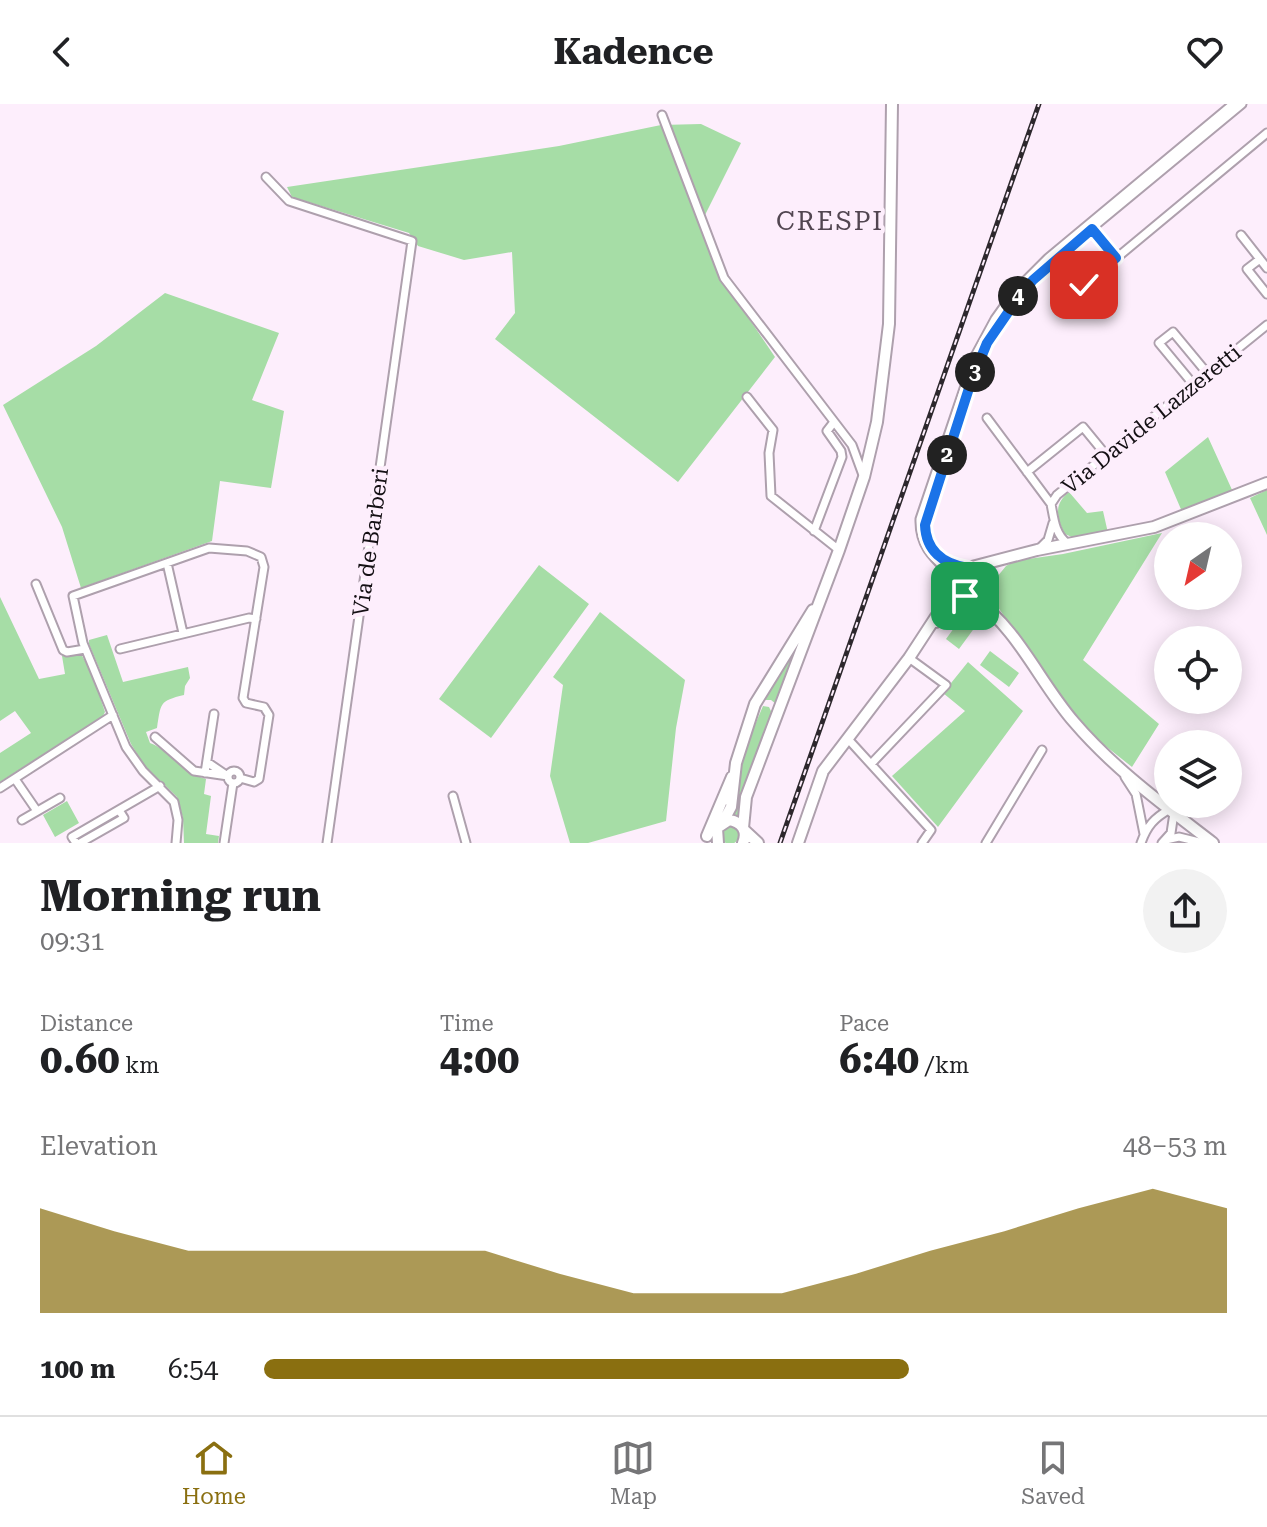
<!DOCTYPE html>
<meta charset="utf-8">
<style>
:root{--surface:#fff;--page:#f2f2f2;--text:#202124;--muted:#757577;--line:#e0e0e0;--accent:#8a6f10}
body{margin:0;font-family:"Roboto Serif",serif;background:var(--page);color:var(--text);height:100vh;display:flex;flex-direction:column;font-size:30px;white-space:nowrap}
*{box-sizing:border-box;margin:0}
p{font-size:26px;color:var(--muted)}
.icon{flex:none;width:44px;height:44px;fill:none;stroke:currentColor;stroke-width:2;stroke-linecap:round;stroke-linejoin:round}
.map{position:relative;height:739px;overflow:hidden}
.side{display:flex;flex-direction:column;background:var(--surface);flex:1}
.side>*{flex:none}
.needle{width:52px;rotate:214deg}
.tools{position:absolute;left:1154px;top:418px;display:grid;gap:16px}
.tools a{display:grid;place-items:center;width:88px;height:88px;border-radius:50%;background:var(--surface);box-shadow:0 4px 20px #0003;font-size:40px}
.pin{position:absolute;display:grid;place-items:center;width:68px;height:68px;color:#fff;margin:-34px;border-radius:16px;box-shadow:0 4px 12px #0006}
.km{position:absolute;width:40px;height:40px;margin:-20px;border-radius:50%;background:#222;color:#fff;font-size:22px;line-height:40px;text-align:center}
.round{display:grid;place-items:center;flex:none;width:84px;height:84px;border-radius:42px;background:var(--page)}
.overview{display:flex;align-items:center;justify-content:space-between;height:136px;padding:0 40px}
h1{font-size:44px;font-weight:700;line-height:60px}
.metrics{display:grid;grid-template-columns:repeat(3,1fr);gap:12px;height:136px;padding:8px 40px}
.metrics div{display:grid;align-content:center}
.metrics b{font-size:40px;font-weight:700}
.metrics small{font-size:22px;font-weight:400}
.metrics p{font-size:22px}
.chart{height:224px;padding:16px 40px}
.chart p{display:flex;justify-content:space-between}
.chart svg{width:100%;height:144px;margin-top:8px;fill:var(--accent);opacity:.7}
ul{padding:0 40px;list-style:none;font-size:26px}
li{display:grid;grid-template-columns:128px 96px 1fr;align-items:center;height:60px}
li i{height:20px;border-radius:10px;background:var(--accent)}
header{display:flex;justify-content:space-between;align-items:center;height:104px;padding:0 40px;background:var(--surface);font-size:36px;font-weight:700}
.dock{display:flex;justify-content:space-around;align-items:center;height:112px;border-top:2px solid var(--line);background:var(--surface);font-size:22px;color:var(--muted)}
.dock a{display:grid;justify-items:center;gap:4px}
.dock .on{color:var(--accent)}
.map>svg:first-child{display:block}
.green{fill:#a6dda6}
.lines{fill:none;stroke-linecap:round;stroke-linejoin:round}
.street-casing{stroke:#aea0ad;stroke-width:11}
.secondary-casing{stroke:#aea0ad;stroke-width:14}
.street{stroke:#fff;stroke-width:7}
.secondary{stroke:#fff;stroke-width:10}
.rail-casing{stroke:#2d282d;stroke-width:5}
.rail{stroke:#fdeefc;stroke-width:2;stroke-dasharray:6;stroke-linecap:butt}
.route-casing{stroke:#fff;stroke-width:16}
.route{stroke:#1a73e8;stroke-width:10}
.labels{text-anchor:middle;stroke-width:8;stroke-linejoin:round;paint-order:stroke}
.street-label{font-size:22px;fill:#141014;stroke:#fdeefc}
.quarter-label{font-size:26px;letter-spacing:2px;fill:#524651;stroke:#fdeefc}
</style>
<header><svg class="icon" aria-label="back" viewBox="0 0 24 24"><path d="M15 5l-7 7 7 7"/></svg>Kadence<svg class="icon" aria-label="heart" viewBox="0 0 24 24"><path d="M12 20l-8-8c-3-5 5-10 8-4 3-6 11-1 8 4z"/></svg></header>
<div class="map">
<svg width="1267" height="739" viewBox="0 0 1267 739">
<rect width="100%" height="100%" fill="#fdeefc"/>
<!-- green -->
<path class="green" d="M701,20L741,39L700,121L720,172L775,253L678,378L495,235L515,209L512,148L464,156L418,142L409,129L292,93L287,83L559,42L661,21Z
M165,189L279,229L252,296L284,307L271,384L220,377L212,437L81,484L62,423L3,301L96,242Z
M1208,333L1233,388L1183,410L1165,368Z
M1267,386V431L1250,394Z
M1069,388L1087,409L1103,407L1108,429L1074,434L1065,430C1057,415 1053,400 1069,388Z
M1162,429L1083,556L1159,620L1132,663L1098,636L1070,606L995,499L994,488L997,473L1006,462L1015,457L1063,450Z
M539,461L589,500L491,634L439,595Z
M964 479a10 10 0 1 1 20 0a10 10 0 1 1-20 0Z
M0,493L39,575L65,570L62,552L81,550L92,569L105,608L103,612L0,678V649L31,629L15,607L0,617Z
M600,508L685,576L676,624L666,717L588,739H570L550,672L563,581L553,573Z
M965,509L978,519L959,545L946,535Z
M807,520L776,600L771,596H761Z
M107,531L123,578L188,563L190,574L185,582L184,591C159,597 161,599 157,624L146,628L150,639C171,647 183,669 206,675L204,690L211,692L206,730L219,732L218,739H184L183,714L177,693L144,661L131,640L89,540V536Z
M990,547L1019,569L1009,583L980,561Z
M968,558L1023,607L938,723L892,672L965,607L943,589Z
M763,602L769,603L772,609L743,692L738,713L730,712L743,649Z
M67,697L79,719L55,733L43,711Z
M721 731a9 9 0 1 1 18 0a9 9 0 1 1-18 0Z"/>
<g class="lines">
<!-- street casing -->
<g class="street-casing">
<path id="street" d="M662,11L724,174L852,341L863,371
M266,73L289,97L412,137L327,739
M1092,125L1116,154
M1241,131L1267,164
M1260,155L1247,165L1267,190
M1084,181L1267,29
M1193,280L1159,239L1173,228L1207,269
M747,293L773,326L769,349L771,392L839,446
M987,314L1051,400
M1027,368L1083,323L1106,351
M814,427L842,353L841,347L827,327L834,318
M1067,439C1055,430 1054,415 1051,400L1057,391L1267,221
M1041,443L1048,436L1053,419
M167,459L183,529
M968,464C944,460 926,447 925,421L980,255L999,219L1020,191L1051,158L1242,0
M958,477C938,457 919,446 920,415L975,252L995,215L1015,187L1048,154L1233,0
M36,480L63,546L67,548L85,545
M120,545L249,514L256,515
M155,633L194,667L228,672
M848,635L931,726L922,739
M207,658L226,671
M871,660L946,581L909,554
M228 673a6 6 0 1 1 12 0a6 6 0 1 1-12 0Z
M205,669L214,610
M1125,673L1136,690L1144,730
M15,675L37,707
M0,684L113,611
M453,692L466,739
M22,716L60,694
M1166,736L1179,733L1203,739
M76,739L72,733L160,682
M80,739L124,714L119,706
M176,739L178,716L174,698L143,667L126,643L83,539L73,492L209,444L247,447L261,453L264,463L243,594L246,599L264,603L269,611L259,675L254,678L240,674
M224,739L233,679
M986,739L1042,646
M1141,739C1147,722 1154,714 1170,705
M1162,739L1171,729L1174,709"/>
</g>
<!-- secondary casing -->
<g class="secondary-casing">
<path id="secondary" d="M973,463L984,467L990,478L986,489L975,495L963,490C956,481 958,470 968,464L1037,446L1154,423L1267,379
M975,495C1018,525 1040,579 1074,618C1114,665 1165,702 1213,739
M936,518L947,507L970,494
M723,718L731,703L736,659L755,600L813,506
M743,724L746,693L839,446L864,373L877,318L889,220L892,0
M744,726L758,739
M707,732L732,673
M718,739L717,724L729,716C742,718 748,727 743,739
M798,739L823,667L909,554L958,479"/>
</g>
<!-- street -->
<use href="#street" class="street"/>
<!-- secondary -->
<use href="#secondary" class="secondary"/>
<!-- rail casing -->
<g class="rail-casing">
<path id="rail" d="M780,739L1039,0"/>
</g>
<!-- rail -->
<use href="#rail" class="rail"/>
</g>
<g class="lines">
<!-- route casing -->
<g class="route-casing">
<path id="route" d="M965,492C955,483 957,471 968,464C943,460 926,447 925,421L971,278L987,239L1020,191L1033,176L1092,125L1116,154L1084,181"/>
</g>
<!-- route -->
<use href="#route" class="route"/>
</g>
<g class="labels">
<!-- street labels -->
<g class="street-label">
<text transform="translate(1151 315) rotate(-39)" y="8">Via Davide Lazzeretti</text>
<text transform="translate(370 438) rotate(-82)" y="8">Via de Barberi</text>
</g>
<!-- quarter labels -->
<g class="quarter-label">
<text x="830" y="126">CRESPI</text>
</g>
</g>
</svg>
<div class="tools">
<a><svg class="needle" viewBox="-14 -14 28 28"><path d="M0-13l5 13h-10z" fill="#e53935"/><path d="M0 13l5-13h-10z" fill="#757577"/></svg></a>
<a><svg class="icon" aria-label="locate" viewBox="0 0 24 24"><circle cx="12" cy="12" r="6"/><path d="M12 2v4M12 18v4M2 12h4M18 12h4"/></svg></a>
<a><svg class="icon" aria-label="layers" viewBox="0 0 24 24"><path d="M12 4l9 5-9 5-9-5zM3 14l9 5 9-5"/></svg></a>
</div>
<div class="pin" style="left:965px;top:492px;background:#1e9e55"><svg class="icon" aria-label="arrive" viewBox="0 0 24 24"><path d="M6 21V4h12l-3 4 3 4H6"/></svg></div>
<div class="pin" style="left:1084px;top:181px;background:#d93025"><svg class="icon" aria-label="check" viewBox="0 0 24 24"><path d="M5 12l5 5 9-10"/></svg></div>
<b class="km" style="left:947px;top:351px">2</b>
<b class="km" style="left:975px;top:268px">3</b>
<b class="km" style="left:1018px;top:192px">4</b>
</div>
<section class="side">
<div class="overview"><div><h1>Morning run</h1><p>09:31</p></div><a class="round"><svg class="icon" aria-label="share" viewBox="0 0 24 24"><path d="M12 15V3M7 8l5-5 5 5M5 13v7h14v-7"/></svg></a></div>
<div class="metrics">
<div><p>Distance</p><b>0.60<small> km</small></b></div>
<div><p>Time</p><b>4:00</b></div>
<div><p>Pace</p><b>6:40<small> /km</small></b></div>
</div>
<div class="chart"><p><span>Elevation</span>48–53 m</p>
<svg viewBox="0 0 160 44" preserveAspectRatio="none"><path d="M0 44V12L10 19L20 25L30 25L40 25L50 25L60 25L70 32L80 38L90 38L100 38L110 32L120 25L130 19L140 12L150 6L160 12V44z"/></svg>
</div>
<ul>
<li><b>100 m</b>6:54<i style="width:67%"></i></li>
</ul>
</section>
<nav class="dock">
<a class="on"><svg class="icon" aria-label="home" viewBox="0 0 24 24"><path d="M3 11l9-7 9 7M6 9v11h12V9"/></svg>Home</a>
<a><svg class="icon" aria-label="map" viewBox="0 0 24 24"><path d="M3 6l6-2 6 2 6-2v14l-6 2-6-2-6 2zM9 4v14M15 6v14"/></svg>Map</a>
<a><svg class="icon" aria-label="saved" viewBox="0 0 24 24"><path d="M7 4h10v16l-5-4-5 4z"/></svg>Saved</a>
</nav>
